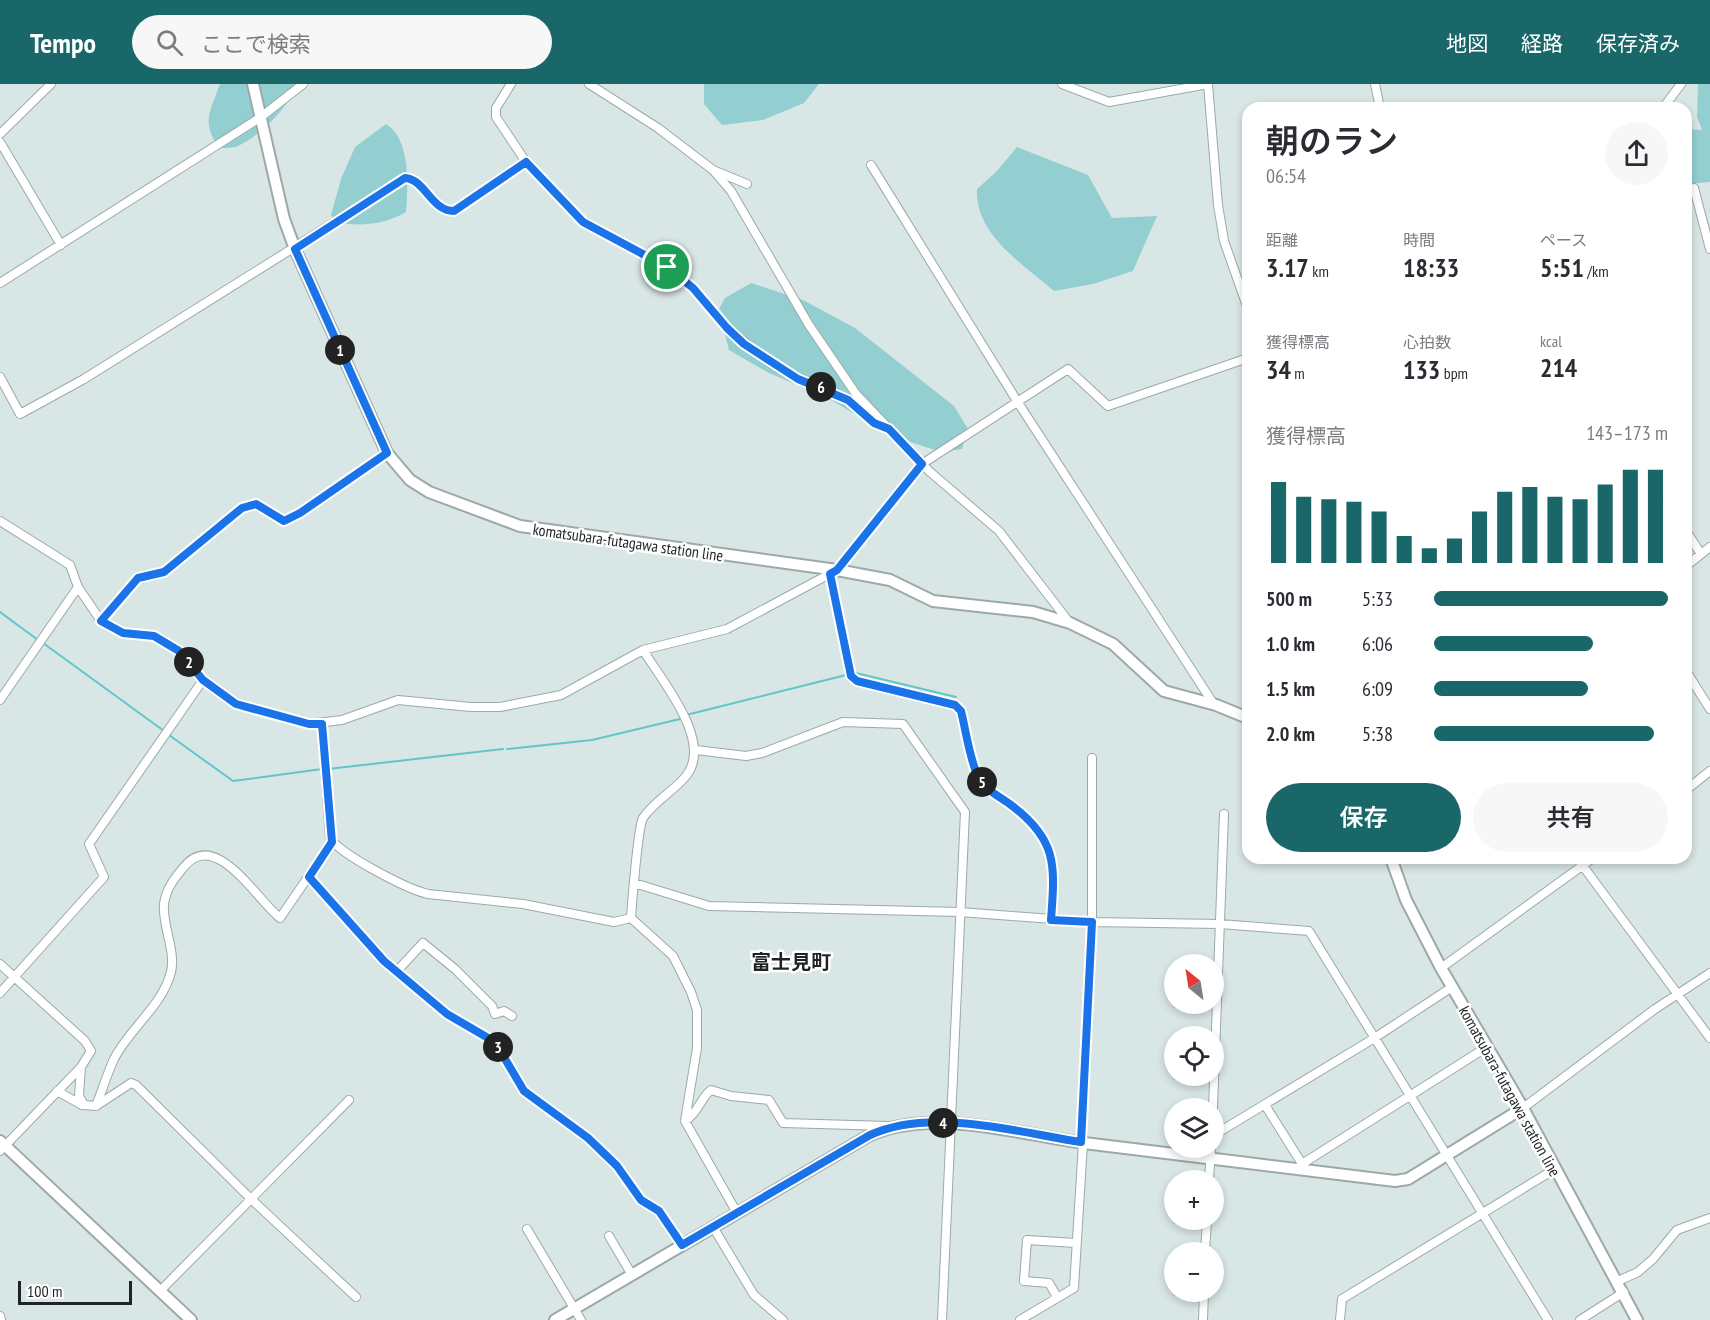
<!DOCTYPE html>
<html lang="ja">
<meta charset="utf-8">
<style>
:root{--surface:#fff;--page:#f7f7f7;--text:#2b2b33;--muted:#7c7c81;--accent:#196769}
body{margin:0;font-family:"PT Sans Narrow","Noto Sans JP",sans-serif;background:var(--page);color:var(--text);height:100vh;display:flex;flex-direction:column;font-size:22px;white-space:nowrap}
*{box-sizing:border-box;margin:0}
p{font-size:20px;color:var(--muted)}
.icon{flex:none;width:33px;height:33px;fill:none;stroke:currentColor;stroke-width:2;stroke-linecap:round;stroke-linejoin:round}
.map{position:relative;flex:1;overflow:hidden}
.details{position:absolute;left:1242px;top:18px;width:450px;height:762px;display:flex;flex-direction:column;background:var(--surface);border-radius:18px;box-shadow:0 3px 9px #0003}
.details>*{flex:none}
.needle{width:39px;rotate:330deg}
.tools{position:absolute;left:1164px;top:870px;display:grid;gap:12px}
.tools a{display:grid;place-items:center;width:60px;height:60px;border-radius:50%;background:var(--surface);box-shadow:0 3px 9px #0003;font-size:30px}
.scale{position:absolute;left:18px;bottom:15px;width:114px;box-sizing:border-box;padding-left:6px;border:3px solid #1e2323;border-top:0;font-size:16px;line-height:21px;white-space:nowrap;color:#1e2323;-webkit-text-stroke:4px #fff;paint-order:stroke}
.pin{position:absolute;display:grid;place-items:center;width:51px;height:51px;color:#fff;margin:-26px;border:3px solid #fff;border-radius:50%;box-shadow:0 2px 6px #0007}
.km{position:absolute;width:30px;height:30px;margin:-15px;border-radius:50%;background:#222;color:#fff;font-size:16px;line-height:30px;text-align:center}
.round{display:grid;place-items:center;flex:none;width:63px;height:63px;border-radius:32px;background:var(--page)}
.headline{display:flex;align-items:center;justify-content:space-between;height:102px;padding:0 24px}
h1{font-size:33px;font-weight:600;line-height:45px}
.metrics{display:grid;grid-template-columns:repeat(3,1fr);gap:9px;height:102px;padding:6px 24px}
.metrics div{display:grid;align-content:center}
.metrics b{font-size:26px;font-weight:600}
.metrics small{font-size:16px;font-weight:400}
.metrics p{font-size:16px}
.chart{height:168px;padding:12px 24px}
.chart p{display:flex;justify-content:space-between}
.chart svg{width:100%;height:108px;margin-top:6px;stroke:var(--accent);stroke-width:6}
.button{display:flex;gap:12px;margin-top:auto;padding:12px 24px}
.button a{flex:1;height:69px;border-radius:36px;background:var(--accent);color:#fff;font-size:24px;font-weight:600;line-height:69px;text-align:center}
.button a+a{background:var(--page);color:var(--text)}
ul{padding:0 24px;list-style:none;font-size:20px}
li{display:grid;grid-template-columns:96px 72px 1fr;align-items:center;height:45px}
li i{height:15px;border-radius:8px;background:var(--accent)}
header{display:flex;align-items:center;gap:36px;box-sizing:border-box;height:84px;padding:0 30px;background:var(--accent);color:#fff}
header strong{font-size:28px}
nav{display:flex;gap:33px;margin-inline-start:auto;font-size:21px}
.search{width:420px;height:54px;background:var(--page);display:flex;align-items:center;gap:15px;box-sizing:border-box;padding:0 21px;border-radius:33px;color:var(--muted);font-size:22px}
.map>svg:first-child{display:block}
.green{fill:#93cfd0}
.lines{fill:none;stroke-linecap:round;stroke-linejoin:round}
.stream{stroke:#60c6c9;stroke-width:2}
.street-casing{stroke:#9da9a9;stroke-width:10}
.secondary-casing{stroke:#9da9a9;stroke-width:14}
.street{stroke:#fff;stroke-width:8}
.secondary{stroke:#fff;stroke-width:10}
.route-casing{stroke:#fff;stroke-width:12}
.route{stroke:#1a73e8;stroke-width:8}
.labels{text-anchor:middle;stroke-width:5;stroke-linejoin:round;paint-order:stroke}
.street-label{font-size:16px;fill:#1e2323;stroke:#fff}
.quarter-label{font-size:20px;font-weight:bold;fill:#1e2323;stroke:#fff}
</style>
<header>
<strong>Tempo</strong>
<div class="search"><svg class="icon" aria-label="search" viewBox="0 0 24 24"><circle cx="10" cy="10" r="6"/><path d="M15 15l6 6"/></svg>ここで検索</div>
<nav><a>地図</a><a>経路</a><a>保存済み</a></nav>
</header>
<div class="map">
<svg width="1710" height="1236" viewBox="0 0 1710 1236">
<rect width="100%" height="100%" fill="#d9e6e6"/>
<!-- green -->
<path class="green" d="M220,0H295C291,23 259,52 238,62C233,64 225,64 219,64C201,38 210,28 220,0Z
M819,0L804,19L763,36L722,41L704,20V0Z
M1698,0H1710V98L1686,100V45L1702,46L1697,33Z
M386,40C411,55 408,102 406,128C384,141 362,142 337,139L331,131L341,95L355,63Z
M1017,63L1088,91L1112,134L1157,132L1133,187L1093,200L1054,207C1023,180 975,151 977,105L996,88Z
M751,199L803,216L855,244L954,322L968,345L962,365L941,368L892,352L831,316L767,288L729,266L719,225L725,214Z"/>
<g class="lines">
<!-- stream -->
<path class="stream" d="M0,528L38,556
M43,559L164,647
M856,589L956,613
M686,631L846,591
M169,651L233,697L322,685
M507,665L592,656L680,635
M328,685L503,665"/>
<!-- street casing -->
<g class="street-casing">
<path id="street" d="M511,0L496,24V33L526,78L583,138L667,183L693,204L727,244L776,283L848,316L874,339L888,344
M589,0L658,44L713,86L747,100
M1062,0L1109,18L1208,0
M1208,0L1218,121L1224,157L1248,225
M1375,0L1380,24
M1663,24L1681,0
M0,50L51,0
M0,58L61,161
M871,81L1017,317L1213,619
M713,86L731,107L809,241L856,310L929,387L999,447L1069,538
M1694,104L1710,165
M0,199L261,33L303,0
M0,293L20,330L84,295L405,94C425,96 431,127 454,127L526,78
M0,437L70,481L78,503L101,537L123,549L154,552L179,567L203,596L236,620L309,640L342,636L398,616L471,623H500L561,611L643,566L727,545L837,486L922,380L1068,285L1108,322L1248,274
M1686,447L1701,470
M1686,482L1710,463
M830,490L851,593L857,597L955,621L961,627C966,647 969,672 977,690C984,706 999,712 1011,721C1058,756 1055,783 1051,835
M101,537L138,494L164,488L242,424L256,420L284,437L300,429L387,369
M1686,587L1710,625
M0,616L78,503
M322,640L330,754C341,771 407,805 428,810L523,820L614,838L631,834
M696,666L746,672L762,669L843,638L903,640L965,728L942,1236
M1686,706L1710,687
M1577,774L1710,954
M309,793L384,877L447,930L495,958L524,1007L588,1054L617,1082L641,1116L659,1127L682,1162
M634,799L709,822L960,828L1092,838L1220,840L1309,847L1548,1236
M631,834L673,872L691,908L697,926V964L685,1037L737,1129
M631,834C632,819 638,743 643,734C653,718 674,707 686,692C714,658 662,597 643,566
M0,880L85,957L91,967L81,983L0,1067
M1441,884L1593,774
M397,887L423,859L455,885L492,922L495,930L504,927L512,932
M0,909L104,793L89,760L203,596
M81,983L79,1012L84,1021L96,1022L131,999L136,1001L250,1114L356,1213
M57,1007L82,1021
M1265,1021L1304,1083
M96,1022C102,1007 107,990 114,975C129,945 163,921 171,888C176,866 162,842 164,820C166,805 174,795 183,784C215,743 255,814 280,834L332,758
M1213,1024L1224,730
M1523,1024L1655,925L1710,889
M685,1037C699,1028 701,1013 711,1006L731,1012L769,1016L783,1039L888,1042
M1214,1051L1373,955L1452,903
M1081,1058L1092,838V674
M1302,1080L1487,963
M1209,1096L1211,1064
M713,1143L754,1211L783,1236
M527,1145L581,1236
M609,1152L632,1191
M1205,1168L1207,1136
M1618,1197L1638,1188L1653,1175L1677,1146L1710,1134
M160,1207L349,1016
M1057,1213L1049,1199L1024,1197L1027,1156L1076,1159
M0,1232L1,1236
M1020,1236L1074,1204L1083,1059
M1203,1236L1204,1208
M1340,1236L1342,1215L1555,1085
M1580,1236L1624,1208"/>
</g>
<!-- secondary casing -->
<g class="secondary-casing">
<path id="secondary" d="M253,0L284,135L295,165L387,369L410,396L429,408L520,442L837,486L890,496L933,517L1033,528L1070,539L1113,560L1164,607L1216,621L1248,634
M1391,774L1406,816L1441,884L1523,1024L1637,1236
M0,1057L191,1236
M555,1236L870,1051C934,1023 1017,1050 1084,1059C1188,1072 1291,1084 1395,1097L1408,1095L1523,1024"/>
</g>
<!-- street -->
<use href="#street" class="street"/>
<!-- secondary -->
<use href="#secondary" class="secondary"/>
</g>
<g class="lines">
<!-- route casing -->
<g class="route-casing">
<path id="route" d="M526,78L583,138L667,183L693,204L727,244L744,260L798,295L848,316L874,339L889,345L922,380L837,486L830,490L851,592L857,597L955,621L961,627C966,647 969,672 977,690C984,706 999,712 1011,721C1058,756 1055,782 1051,836L1092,838L1081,1058C1016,1048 931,1023 870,1051L682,1161L659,1127L641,1116L617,1082L588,1054L524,1007L495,958L447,930L384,877L309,793L332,758L322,640H309L236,620L203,596L179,567L154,552L123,549L101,537L138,494L164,488L242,424L256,420L284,437L300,429L387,369L295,165L405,94C425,95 431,127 454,127Z"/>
</g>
<!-- route -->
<use href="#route" class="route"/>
</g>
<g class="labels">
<!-- street labels -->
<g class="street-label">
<text transform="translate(628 458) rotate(8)" y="6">komatsubara-futagawa station line</text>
<text transform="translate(1510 1007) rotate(61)" y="6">komatsubara-futagawa station line</text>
</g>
<!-- quarter labels -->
<g class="quarter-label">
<text x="791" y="885">富士見町</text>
</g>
</g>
</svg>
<div class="tools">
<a><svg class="needle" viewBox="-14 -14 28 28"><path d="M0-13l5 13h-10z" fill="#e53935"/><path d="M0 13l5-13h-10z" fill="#7c7c81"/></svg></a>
<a><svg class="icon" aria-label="locate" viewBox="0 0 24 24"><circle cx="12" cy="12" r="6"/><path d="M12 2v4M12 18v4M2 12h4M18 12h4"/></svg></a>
<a><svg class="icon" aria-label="layers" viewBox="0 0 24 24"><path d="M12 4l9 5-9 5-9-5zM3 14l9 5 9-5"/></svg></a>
<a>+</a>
<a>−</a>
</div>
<div class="scale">100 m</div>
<div class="pin" style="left:667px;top:183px;background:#1e9e55"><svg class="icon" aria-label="arrive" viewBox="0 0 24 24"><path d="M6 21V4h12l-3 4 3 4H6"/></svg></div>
<b class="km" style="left:340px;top:266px">1</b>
<b class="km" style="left:189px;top:578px">2</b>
<b class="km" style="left:498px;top:963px">3</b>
<b class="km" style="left:943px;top:1039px">4</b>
<b class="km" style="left:982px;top:698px">5</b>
<b class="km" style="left:821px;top:303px">6</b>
<section class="details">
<div class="headline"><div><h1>朝のラン</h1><p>06:54</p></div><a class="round"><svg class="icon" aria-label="share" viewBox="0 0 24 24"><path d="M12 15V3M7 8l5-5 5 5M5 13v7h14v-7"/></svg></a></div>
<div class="metrics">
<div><p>距離</p><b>3.17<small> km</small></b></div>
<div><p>時間</p><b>18:33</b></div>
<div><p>ペース</p><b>5:51<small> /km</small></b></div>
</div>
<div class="metrics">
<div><p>獲得標高</p><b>34<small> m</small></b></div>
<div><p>心拍数</p><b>133<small> bpm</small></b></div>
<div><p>kcal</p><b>214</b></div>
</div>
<div class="chart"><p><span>獲得標高</span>143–173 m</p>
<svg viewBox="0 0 160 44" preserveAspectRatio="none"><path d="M5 44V11M15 44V17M25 44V18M35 44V19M45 44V23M55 44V33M65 44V38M75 44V34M85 44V23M95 44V15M105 44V13M115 44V17M125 44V18M135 44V12M145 44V6M155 44V6"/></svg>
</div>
<ul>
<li><b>500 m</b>5:33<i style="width:100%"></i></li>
<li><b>1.0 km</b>6:06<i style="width:68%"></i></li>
<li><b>1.5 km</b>6:09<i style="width:66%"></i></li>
<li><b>2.0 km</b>5:38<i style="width:94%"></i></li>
</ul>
<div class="button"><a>保存</a><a>共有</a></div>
</section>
</div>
